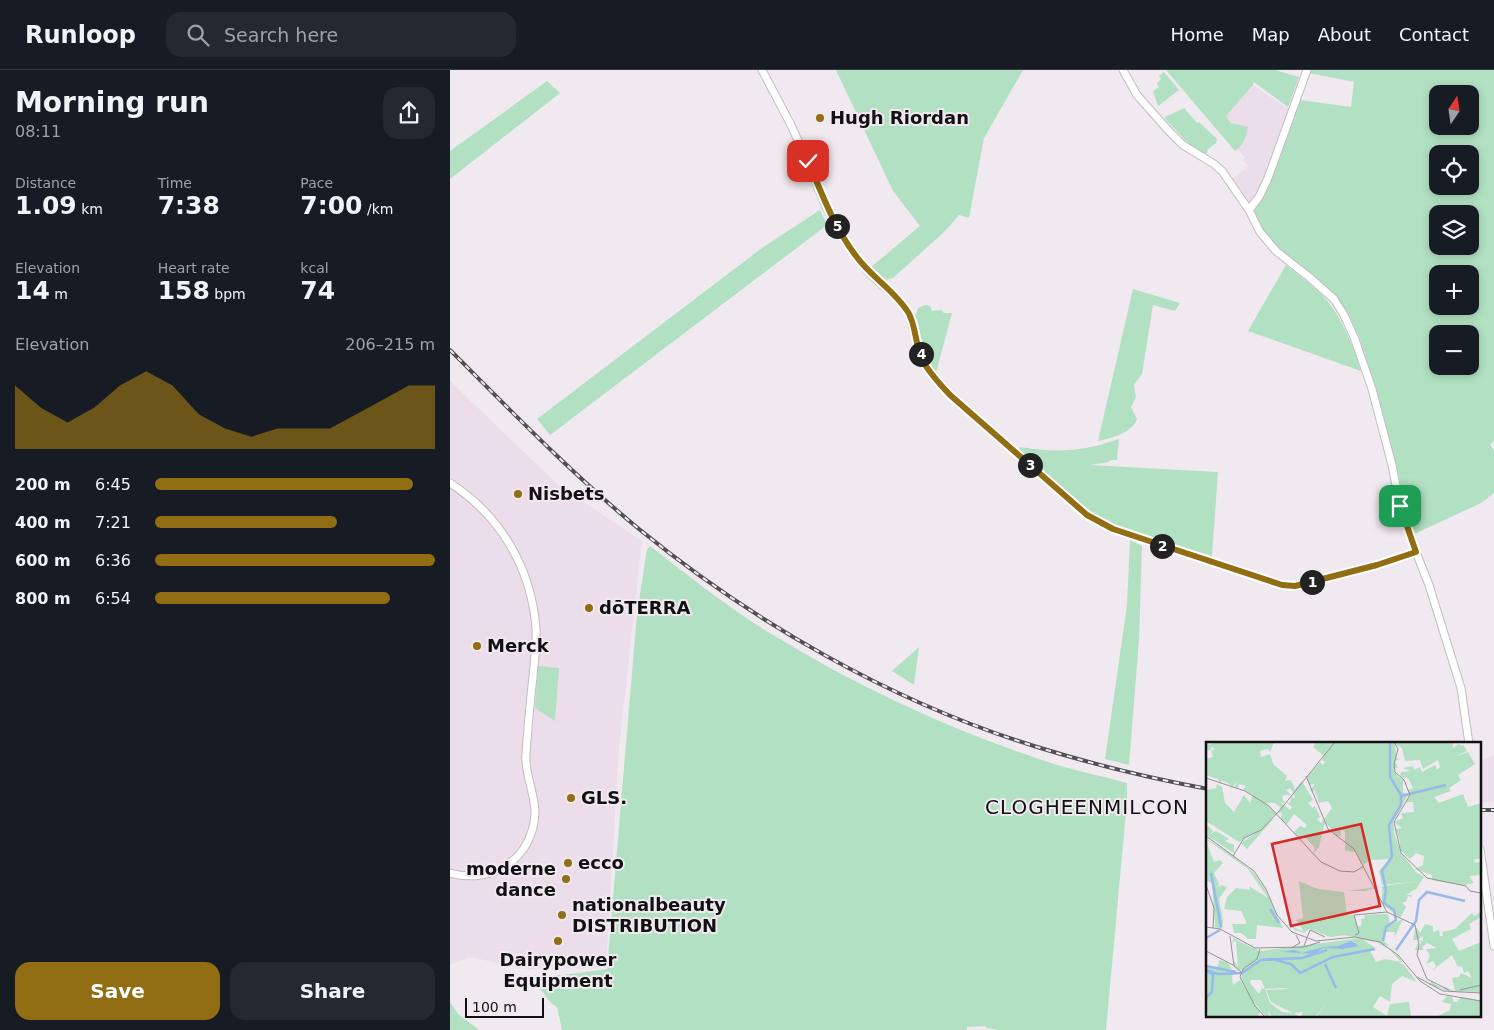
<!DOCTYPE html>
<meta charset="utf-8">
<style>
:root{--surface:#171b24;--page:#242831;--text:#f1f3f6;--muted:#9ea1a6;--line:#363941;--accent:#916e14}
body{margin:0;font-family:"DejaVu Sans",sans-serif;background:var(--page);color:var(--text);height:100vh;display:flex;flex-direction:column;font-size:19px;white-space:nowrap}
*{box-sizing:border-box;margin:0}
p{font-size:16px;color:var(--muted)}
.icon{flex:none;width:28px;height:28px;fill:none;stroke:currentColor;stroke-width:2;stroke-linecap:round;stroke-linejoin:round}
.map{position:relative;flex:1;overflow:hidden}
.details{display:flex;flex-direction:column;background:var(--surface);width:450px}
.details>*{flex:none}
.needle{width:32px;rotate:13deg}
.controls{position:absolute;left:979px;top:15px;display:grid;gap:10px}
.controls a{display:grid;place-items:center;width:50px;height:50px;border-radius:10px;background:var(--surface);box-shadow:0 2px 8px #0003;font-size:25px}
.scale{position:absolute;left:15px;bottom:12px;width:79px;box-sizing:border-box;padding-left:5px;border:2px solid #121012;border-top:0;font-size:14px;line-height:18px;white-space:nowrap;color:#121012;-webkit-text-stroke:4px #f0e9ef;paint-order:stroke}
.pin{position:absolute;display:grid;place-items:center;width:42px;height:42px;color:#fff;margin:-21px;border-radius:10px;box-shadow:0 2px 8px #0006}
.km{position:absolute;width:25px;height:25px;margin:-12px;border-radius:50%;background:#222;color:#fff;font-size:14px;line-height:25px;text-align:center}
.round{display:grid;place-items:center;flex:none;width:52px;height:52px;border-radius:15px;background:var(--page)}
.overview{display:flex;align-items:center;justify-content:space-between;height:85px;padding:0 15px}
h1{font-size:28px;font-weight:700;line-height:38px}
.figures{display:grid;grid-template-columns:repeat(3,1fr);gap:8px;height:85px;padding:5px 15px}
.figures div{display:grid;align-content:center}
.figures b{font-size:25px;font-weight:700}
.figures small{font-size:14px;font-weight:400}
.figures p{font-size:14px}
.chart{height:140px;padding:10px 15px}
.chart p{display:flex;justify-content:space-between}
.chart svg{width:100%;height:90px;margin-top:5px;fill:var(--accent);opacity:.7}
.button{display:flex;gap:10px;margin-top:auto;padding:10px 15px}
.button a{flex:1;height:58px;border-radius:15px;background:var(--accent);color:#fff;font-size:20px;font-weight:700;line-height:58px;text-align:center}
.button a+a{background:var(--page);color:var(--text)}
ul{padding:0 15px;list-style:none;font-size:16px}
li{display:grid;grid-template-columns:80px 60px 1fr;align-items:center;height:38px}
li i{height:12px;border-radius:6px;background:var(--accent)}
header{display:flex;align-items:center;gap:30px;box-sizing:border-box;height:70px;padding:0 25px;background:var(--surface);border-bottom:1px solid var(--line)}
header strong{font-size:24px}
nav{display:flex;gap:28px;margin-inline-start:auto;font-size:18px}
.search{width:350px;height:45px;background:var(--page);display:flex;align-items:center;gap:12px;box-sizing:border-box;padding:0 18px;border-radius:15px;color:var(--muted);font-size:19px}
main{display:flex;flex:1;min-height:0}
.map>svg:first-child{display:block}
.built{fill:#ebdeea}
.green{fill:#b2e0c2;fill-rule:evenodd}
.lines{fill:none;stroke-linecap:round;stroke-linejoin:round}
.minor-casing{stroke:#c3bcc2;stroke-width:9}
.minor{stroke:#fff;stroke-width:7}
.rail-casing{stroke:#524f52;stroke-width:4}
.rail{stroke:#f0e9ef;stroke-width:2;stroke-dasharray:5.5;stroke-linecap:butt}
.route-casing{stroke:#fff;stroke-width:10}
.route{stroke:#916e14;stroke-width:6}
.poi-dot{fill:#916e14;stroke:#f0e9ef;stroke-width:2}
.labels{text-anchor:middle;stroke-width:4;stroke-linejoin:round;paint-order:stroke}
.poi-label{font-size:18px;font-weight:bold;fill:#121012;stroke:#f0e9ef;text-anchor:start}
.quarter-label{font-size:20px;letter-spacing:1px;fill:#121012;stroke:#f0e9ef}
.inset-river{fill:none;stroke:#97b9eb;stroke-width:2.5}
.inset-road{fill:none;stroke:#979297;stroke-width:1}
.view{fill:#d62828;fill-opacity:0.15;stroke:#d62828;stroke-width:2.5}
.inset-edge{fill:none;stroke:#121012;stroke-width:2.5}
</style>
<header>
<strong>Runloop</strong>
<div class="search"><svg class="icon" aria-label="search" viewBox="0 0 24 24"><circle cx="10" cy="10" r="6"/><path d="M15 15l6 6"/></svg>Search here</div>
<nav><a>Home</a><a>Map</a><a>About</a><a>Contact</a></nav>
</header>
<main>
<section class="details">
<div class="overview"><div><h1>Morning run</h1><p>08:11</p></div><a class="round"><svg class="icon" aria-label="share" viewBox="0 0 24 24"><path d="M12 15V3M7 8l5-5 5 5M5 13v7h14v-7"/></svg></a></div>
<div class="figures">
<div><p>Distance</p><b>1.09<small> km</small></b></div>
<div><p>Time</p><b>7:38</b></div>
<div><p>Pace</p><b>7:00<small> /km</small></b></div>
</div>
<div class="figures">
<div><p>Elevation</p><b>14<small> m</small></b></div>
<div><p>Heart rate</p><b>158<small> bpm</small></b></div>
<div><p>kcal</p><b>74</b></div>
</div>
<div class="chart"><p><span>Elevation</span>206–215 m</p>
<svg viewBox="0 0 160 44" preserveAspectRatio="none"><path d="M0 44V13L10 24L20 31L30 24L40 13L50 6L60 13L70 27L80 34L90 38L100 34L110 34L120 34L130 27L140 20L150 13L160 13V44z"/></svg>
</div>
<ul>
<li><b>200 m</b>6:45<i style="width:92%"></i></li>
<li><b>400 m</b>7:21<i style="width:65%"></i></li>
<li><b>600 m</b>6:36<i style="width:100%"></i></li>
<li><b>800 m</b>6:54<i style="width:84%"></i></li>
</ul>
<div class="button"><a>Save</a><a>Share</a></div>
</section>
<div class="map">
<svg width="1044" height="960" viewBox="0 0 1044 960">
<rect width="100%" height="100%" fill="#f0e9ef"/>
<!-- built -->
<path class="built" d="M803,15L839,39L817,106L800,136L782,109L799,96L793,91L795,87L788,80L796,69L776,46Z
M0,311L107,414L192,471L169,678L156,898L79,899L19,887L0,895Z
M1044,685V732H1030V692Z"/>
<!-- green -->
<path class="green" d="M386,0H573L534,68L519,148L509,145L494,162L443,208L435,210L420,198L470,156L443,121Z
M716,0H825L849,7L838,37L804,12L803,15L776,46L781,53L798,57C796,67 794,76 785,81Z
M860,0H1044V371L1040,374L1044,381V423L1031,433L962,465L928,325L908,264H906C898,245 887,228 872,214C851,194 811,172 804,142L824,102L850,30L901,37L904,12L859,3ZM988,24H1020V56H988ZM988,84H1020V116H988ZM988,144H1020V176H988ZM988,204H1020V236H988ZM988,264H1020V296H988Z
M714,2L729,20L708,36L703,21L709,17L707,14L711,9L709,6Z
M97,11L110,23L0,109V81Z
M734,38L747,53L749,52L767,69L766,73L757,80L758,82L756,84L741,76L716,50L715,47Z
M370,140L377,155L100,365L87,349L312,178Z
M836,195C852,208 873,222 884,240C896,258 905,281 911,301L798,261Z
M683,219L730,233L725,241L703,235L692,304L684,315L686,327L681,337L687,349C683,362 660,369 648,371Z
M475,235L480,236L482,241L491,240L494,243H502L486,303L475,283L463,245L466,244L468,238Z
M669,369L667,390H661L658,392L640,395L768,402L762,486L688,464L660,452L659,454L644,446L568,381L570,377C607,383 632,382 669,369Z
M680,470L692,476L689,569L679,695L655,689L677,535Z
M200,476C240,507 280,539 323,565C407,616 496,658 589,689C617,699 648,705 677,713V731L656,960H549L536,958V956L517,957V960H112L107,937C99,932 100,932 95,925C89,916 78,910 69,905H113L157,899L187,544L197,479Z
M469,577L464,615L442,601Z
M88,596L109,598L105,651L85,638Z
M0,932L8,944L29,960H0Z"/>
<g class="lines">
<!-- minor casing -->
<g class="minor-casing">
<path id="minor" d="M312,0L341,55L359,95L376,137L389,160L405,185L420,204L451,232L459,244L472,289L486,309L500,325L637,445L663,459L832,515L845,516L927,495L966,482
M673,0L687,25L717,59L733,75L764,94L772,101L799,140L810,162L826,181L859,207L884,229L894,245L904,267L922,319L942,395L950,436L966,482L979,515L1011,618L1019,674
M799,140L809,127L818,108L857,0
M0,413C51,446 81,498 86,558C87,574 84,591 83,607C80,632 78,657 76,683C74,703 85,723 85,743C83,788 43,815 0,803
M1030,779L1044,876"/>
</g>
<!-- minor -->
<use href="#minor" class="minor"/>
<!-- rail casing -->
<g class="rail-casing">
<path id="rail" d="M0,280C61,341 122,404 189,459C303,552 442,632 584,676C641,694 699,708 758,719
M1030,740H1044"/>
</g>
<!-- rail -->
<use href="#rail" class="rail"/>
</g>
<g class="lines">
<!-- route casing -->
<g class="route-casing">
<path id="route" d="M358,91C372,124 384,157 406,186C421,207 444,220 458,242C466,255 465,274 472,289C478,302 490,314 500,325L637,445L663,459L832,515L845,516L927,495L966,482L950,436"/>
</g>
<!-- route -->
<use href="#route" class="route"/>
</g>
<!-- markers -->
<g class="poi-dot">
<circle cx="370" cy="48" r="5"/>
<circle cx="68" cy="424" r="5"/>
<circle cx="139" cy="538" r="5"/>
<circle cx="27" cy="576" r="5"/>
<circle cx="121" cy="728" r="5"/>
<circle cx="118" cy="793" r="5"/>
<circle cx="116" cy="809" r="5"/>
<circle cx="112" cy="845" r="5"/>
<circle cx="108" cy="871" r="5"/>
</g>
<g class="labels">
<!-- poi labels -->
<g class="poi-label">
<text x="380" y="54">Hugh Riordan</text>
<text x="78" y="430">Nisbets</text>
<text x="149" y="544">dōTERRA</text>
<text x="37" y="582">Merck</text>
<text x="131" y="734">GLS.</text>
<text x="128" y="799">ecco</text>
<text x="106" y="805" text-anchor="end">moderne<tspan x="106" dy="21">dance</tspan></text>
<text x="122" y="841">nationalbeauty<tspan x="122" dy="21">DISTRIBUTION</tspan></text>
<text x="108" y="896" text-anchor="middle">Dairypower<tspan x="108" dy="21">Equipment</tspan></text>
</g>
<!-- quarter labels -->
<g class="quarter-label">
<text x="637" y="744">CLOGHEENMILCON</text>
</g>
</g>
<!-- overview -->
<g transform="translate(756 672)">
<rect width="275" height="275" fill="#f0e9ef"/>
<path d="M0,0L4,3L7,0H68L64,10L62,7L54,9L55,15L64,12L67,22L81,34L79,39L85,38L89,47L87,50L84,46L80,48L85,53H78L76,56L79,61L74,60L84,68L86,65L80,60L84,61L85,55L89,56L87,50L96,39L107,58L102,61L107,66L109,64L114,75L111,77L115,81L126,66L122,59L113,61L109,48L105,50L103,45L105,47L109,42L103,43L101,35L114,20L117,23L119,20L116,18L118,14L107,5L110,0H247V6L252,2L258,4L261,9L248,15L262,10L269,22L252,33L255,38L243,46L245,49L228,55L233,61L257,52L262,65L275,61V117H268L269,121L275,120V133L263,134L268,141L258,143L230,139L226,138V133L209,127L217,123L218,114L210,111L204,117L194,108V100L190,87L196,86L188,80L197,76L195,71L208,70L207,60H199L204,55L202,48L207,46L202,36L194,35L195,30L205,29L197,26L207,24L208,28L214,25L216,30L229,23L231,28L234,25L232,18L217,27L214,18L199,19L196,6L189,2L190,16L194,17L189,19L192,26H188L189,30L192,35L197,38V50L202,53L187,80L189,94L195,111L210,130L218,135L210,147L200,153H205L206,155L202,154L200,160H196L200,165L194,176L176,162V144L159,149H141L213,139L176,143L173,129L183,117L164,118L157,123L150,110L139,109V89L135,88V94H131L119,80L113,105L107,112L109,106L97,93L94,97L88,90L94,84L99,86L101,83L88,72L81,82L75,77L76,70L71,72L75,66L69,61H59L70,71L61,81L68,76L41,107L35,101L57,86L33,100L0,79V48L10,46L11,42L16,45L19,61L28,70L38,53L44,61L47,53L37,48L40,44L33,42L32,47L29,46L30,40L27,45L20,40L15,39V43L12,37L0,33V17L7,15L5,9L9,7L5,5V8L0,9ZM0,82L7,89L5,92L10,89L23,97L19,99L28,103V111L0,93ZM0,97V96L29,115L48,131L59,147L77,186L51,183L50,197H42L35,191H28L26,182H40V179L35,169L18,167L21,155L30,146L44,148L43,144L62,156L42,127ZM0,99L8,120L14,118L17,121L8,131L13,142L10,146L14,143L15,148V143L21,145L13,157L17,179L16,187L9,185L6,141L0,139ZM93,139L112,147L138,150L141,173H148L151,185L156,183L155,177L159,176L158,173L182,172L184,183L197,177L188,196L189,190H180L182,184L180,185L177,199L189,207L198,214L184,204L139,193L124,195L103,187L98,191L89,188L81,182L98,190L90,178L97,176ZM275,170V175L263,182L265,187L246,197L253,209L275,200V250L243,249L232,246L222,242L226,240L237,247L238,245L249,249L246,236L253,235L255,231L266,236L262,229L258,231L256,224L252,225L246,213L227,228L230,224L227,219L220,222L224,214L220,207L231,206L221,201L216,205L218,208H209L212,201L213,206L215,201L213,198L217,199V194L212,198H197H207L210,185L214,191L219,182L227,184V190L233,188L234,194H237L236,190L249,187L266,171L268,174ZM27,196L45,205L47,200L46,205L54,209L155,196L169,206L164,208L170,220L179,217L195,220L183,207L161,196L174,201L186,208L194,216L196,220L193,221L197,222L211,240L196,234L186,242L184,260L174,254L167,265L181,274L184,262L203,260L205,275H110L121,261L109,275H95L97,270L88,271L94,275H66L62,269L63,275H60L46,258L54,270L52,274L58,275H2L0,256L6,251V249L0,255V224L11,228L13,218L21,220L26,227L14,228H28L20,232L30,231L26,234L27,243L34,238L42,251L35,237L37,227L34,229L26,222L28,223V219L32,225L30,200L26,199V204ZM45,238H55L59,247L75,246L85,247L60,248L65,260L87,271L76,270L64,261L59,247L56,246L53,252L44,241ZM241,254L246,255L248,260H251L255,255L275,259V275H230L244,268L245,262L236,260Z" fill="#b2e0c2" fill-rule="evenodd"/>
<path d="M145,199L153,204L137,207L117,206L108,212L76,210L88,208L96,211L117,205L132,204Z" fill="#97b9eb"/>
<path class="inset-river" d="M195,54L240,43M5,131L15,185M64,167L73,181M0,196L14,188M177,199L180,185L190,178L188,168L178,161L180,148L176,129L186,115L183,83L195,63V53L184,35V0M190,208L210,179L213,158L221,150L259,159M55,218L96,216L121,208M119,222L130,246M0,224L30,230M0,228L12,232L36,231L55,218L66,217L85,222L94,231L127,215L169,207M0,229L7,232L6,250L0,256"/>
<path class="inset-road" d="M188,0L192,7L188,22L189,30L198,38L204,53L188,80L195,111L221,136L260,144L264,149L275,151M100,34L122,87L148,107L181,170L209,183L213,203L211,213L221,237L243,248M0,36L39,49L63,64L115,120L134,129L148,130L158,124M0,94L48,129L60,147L71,173L86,190L110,199L149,195L174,200L192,213L214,239M27,114L38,96L55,88L74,68L129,0M0,127V143L8,166L7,186M0,185L14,187L49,206L98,205M149,193L153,191L148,173L181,170M24,194L28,224L35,230M98,204L104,188L119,195M98,205L114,200M85,206L94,201L90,193M54,207L51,217L37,227L34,235L49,264L59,275M0,209L27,223M211,235L237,249L275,251M214,239L234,252L275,259M254,248L275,243"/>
<path class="view" d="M155,82L174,164L85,184L66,102Z"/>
<rect width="275" height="275" class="inset-edge"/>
</g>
</svg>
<div class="controls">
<a><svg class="needle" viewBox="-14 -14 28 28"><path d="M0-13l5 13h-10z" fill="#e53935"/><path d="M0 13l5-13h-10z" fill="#9ea1a6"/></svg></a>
<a><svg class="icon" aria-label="locate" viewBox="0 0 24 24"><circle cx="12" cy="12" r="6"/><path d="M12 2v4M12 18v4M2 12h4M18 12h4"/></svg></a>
<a><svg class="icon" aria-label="layers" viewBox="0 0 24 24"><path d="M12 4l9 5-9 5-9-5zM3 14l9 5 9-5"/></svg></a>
<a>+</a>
<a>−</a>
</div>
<div class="scale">100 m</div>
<div class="pin" style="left:950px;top:436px;background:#1e9e55"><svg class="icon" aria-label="arrive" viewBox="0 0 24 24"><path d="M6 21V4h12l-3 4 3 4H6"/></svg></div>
<div class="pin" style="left:358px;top:91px;background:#d93025"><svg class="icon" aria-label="check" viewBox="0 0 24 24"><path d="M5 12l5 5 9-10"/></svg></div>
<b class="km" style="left:862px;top:512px">1</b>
<b class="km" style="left:712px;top:476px">2</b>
<b class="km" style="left:580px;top:395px">3</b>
<b class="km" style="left:471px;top:284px">4</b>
<b class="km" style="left:387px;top:156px">5</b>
</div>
</main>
